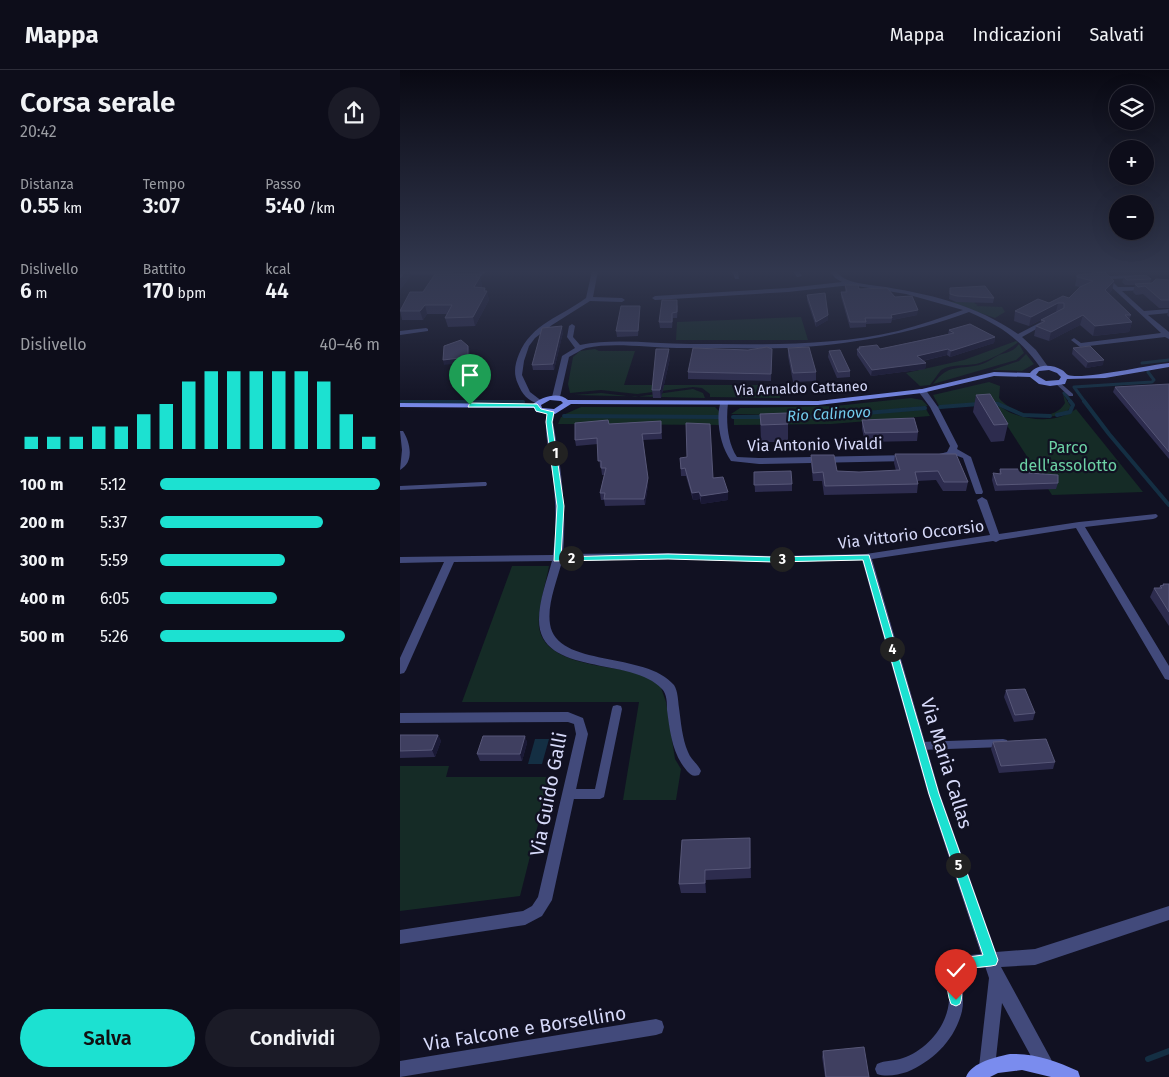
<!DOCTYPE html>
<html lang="it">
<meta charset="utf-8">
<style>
:root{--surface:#0d0d1a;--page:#1b1b27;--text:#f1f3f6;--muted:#9a9ca2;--line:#2d2d39;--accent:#1ce1d1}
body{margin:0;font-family:"Fira Sans",sans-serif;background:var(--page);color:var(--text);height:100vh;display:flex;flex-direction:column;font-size:19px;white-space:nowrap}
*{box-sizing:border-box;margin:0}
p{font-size:16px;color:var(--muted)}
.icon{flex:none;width:28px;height:28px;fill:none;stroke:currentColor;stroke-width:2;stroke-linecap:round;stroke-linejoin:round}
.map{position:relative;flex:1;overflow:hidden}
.sheet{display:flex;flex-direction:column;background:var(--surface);width:400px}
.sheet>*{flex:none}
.tools{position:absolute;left:709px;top:15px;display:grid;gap:10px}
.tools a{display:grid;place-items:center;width:45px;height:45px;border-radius:50%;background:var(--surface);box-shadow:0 5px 20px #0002,0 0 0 1px var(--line);font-size:25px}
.pin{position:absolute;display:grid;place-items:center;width:42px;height:42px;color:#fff;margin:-51px -21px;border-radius:50% 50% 50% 0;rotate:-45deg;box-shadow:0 0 5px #0007}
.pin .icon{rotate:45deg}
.km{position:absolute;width:25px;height:25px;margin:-12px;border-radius:50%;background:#222;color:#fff;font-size:14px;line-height:25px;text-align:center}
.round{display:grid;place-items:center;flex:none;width:52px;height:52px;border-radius:26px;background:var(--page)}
.head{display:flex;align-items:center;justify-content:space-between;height:85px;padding:0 20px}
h1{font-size:28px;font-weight:600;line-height:38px}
.metrics{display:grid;grid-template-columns:repeat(3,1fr);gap:8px;height:85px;padding:5px 20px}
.metrics div{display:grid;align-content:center}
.metrics b{font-size:21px;font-weight:600}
.metrics small{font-size:14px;font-weight:400}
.metrics p{font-size:14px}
.chart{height:140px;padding:10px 20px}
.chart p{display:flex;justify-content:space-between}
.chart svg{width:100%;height:90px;margin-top:5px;stroke:var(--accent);stroke-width:6}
.primary-button{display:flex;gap:10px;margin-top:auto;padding:10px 20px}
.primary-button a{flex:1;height:58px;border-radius:30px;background:var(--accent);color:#111;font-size:20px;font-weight:600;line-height:58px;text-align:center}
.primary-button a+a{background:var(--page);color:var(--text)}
ul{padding:0 20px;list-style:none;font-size:16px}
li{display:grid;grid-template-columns:80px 60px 1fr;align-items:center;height:38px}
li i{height:12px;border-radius:6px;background:var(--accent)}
header{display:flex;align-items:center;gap:30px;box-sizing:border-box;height:70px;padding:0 25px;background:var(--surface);border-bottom:1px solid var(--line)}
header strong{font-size:24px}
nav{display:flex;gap:28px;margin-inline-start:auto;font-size:18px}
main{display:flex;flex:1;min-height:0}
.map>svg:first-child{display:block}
.green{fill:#152b26}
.water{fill:#142f43}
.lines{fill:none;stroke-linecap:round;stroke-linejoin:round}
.stream-far2{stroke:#142f43;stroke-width:3}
.stream-far1{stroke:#142f43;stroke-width:4}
.stream{stroke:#142f43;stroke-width:6}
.lane{fill:#424a7b;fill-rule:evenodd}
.street{fill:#424a7b;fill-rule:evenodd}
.secondary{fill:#7a8cee;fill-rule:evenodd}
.wall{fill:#2d2c4e}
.shaded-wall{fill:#1a1935}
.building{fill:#3f3f60;stroke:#575778}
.route{fill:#1ce1d1;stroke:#fff}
.labels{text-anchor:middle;stroke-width:4.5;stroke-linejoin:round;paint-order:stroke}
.far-street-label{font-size:14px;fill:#d7dafa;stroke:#112}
.far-water-label{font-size:15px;font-style:italic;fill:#72cbed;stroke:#112}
.street-label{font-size:16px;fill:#d7dafa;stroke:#112}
.park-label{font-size:16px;fill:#6cd1a5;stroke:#112}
.near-street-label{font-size:19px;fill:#d7dafa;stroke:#112}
</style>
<header>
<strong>Mappa</strong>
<nav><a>Mappa</a><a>Indicazioni</a><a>Salvati</a></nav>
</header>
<main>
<section class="sheet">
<div class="head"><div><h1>Corsa serale</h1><p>20:42</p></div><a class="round"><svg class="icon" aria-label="share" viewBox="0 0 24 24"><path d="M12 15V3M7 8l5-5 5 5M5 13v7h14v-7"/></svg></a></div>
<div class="metrics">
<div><p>Distanza</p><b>0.55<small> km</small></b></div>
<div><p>Tempo</p><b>3:07</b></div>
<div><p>Passo</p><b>5:40<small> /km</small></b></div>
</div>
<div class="metrics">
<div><p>Dislivello</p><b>6<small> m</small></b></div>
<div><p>Battito</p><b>170<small> bpm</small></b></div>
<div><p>kcal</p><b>44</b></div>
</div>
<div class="chart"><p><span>Dislivello</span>40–46 m</p>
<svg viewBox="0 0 160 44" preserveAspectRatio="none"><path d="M5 44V38M15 44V38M25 44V38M35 44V33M45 44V33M55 44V27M65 44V22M75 44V11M85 44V6M95 44V6M105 44V6M115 44V6M125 44V6M135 44V11M145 44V27M155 44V38"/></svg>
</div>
<ul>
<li><b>100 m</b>5:12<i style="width:100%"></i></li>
<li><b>200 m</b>5:37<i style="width:74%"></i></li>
<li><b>300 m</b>5:59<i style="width:57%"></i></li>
<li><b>400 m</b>6:05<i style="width:53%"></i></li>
<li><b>500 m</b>5:26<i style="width:84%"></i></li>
</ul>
<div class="primary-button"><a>Salva</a><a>Condividi</a></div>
</section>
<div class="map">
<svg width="769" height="1007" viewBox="0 0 769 1007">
<rect width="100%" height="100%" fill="#112"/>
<!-- green -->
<path class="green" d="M579,230L574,233L578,235L576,236L602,237L605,242L595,248L549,232Z
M401,247L408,270H276L277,252Z
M616,271L618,272C611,279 586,292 576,294C564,296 552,294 541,300L530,315L520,316L506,303L564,290Z
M619,274L624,283L616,290L533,314C550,292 559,301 582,294C588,292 593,288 599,285C608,282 613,282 619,274Z
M195,279L199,281H235L224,315H379L380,328L310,327V324L302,318L293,317L237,324L201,320L170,323L168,314L173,287L180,281Z
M626,284L634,294L622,301L592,300L619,291Z
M589,312L600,316L599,328C611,344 653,355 665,333L663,324L671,337C661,351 630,348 615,342C609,339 602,332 594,332C576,332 557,335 539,336L533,325Z
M293,319L303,323L305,328L174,325L201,323L235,327Z
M511,328L522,330L528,336L417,346L331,344L340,338L435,336Z
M593,334C599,334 604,340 611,343C633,351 656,353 676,339L743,422L652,425Z
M181,337H315L319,341L320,346L163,345Z
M526,339L530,346L431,354L334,355V348H428Z
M161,347L320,348L322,355L158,354Z
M112,496H149C146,513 137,541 139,557C144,595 208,595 237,603C244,605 251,609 259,612L266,632L275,689L281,699L276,730H223L239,632H62Z
M0,696H49L46,707H150L120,826L0,841Z"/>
<!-- water -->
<path class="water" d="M135,669H149L142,694H128Z"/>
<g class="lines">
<!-- stream-far2 -->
<path class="stream-far2" d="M742,293L769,290
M664,323L671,332
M0,332H123
M685,332L674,317L752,312L754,310L748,302"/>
<!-- stream-far1 -->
<path class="stream-far1" d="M684,331L709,364L769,435
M0,332H123
M589,333L598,334L623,345L650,346
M540,337L579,334
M657,345L670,342L673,335L670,331
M164,346L320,347
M333,347H364
M382,347H419L525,338"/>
<!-- stream -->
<path class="stream" d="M748,989L769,981"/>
<!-- lane -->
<path class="lane" d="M658,311L673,324V326H669L656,314L655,313Z
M83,412H86L87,414L86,416L0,420V416Z
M217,635L221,636L222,639L204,727L200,729H170L166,727L164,724L166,721L170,719H195L212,639L213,636Z
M603,669L607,670L608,673L607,676L603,677L520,680L516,679L515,676L516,673L520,672Z
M591,883L596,885L598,890L596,895L591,897L563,899C560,913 565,927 562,941C555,970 533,991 507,1002C498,1005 486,1007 477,1004L475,999L477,994C485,990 495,991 503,988C527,980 548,955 549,930C550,912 547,906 554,888L559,886Z"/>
<!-- street -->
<path class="street" d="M80,201H86L80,207L77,205Z
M192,201H198L193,227L222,228L225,230L222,232L190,231L152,255L135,268L129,276L124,291L122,305L130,322L143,332L139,334C128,331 122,324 118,314C113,303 115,294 119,284C131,254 162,246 186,228Z
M332,201H338L339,209H335Z
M393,201H399L402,206L397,207Z
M430,201H436C444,213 465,214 478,216C527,223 577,235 618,264L645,250H649V252L622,267L636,280L649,298L642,300C622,270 601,256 569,242C510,264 450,275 387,278C350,279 314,278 277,278C248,278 215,272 186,278C180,280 175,284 169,287L160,327L156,329L152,327L162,286L175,278L167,267L169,256L172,254L175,256L173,267L180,275C215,268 253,274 290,274C359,274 430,277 498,261C520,255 541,248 563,240L506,224L451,215L388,222L255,230L252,228L255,226L388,218L442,212L435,208Z
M694,201H701L706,206L739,205L740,206L737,208L710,209L718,217H749L750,218L747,220L722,221L744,241L769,239V243L748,245L769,262V269L765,267L680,277L671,270L674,268L681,273L761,263Z
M26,258L28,259V261L0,265V261Z
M519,319H525L538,337L558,376L557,379L571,387L583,422L582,424H576L575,422L563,388L555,385L538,390L534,387L535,385L547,382L550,376L530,337L518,321Z
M321,331H327L328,333C326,350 327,372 337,387L359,388L509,385L513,388L509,391L359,394L331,391C320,376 315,348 321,331Z
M148,340H151L155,342L153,352C161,396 167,440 163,484L268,483L375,486L466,484L590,465L577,430L582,427L587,430L599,464L679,452L756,444L758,446L756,448L753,449L685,457L769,596V610L765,609L676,458L600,470L596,472L593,471L472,489L540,724L596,882L635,879L769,836V850L635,895L601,897L651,989L653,995L651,1001L645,1003L639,1001L602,933L595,997L593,1003L587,1005L581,1003L579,997L589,908L528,724L462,490L375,492L268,489L162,491C157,511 147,534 150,554C156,598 246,581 274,615C278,621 278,631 279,638C281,652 282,668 288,682C291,690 298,694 301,701L299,705C293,707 291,705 287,701C272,684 270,661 267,640C267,633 267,624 262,619C233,586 139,607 139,550C139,530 147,510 152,491L54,492L6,600L4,603L0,604V588L44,492L0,493V487L153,485C156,462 156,440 154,418C153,398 141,356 148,340Z
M0,361H3C10,372 15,392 0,400L2,380Z
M168,642L183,648L188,664L152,830L142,846L125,855L0,874V860L123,841L132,836L138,827L176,664L174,654L168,652L0,653V643Z
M256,949L262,951L264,957L262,963L256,965L0,1007V991Z"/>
<!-- secondary -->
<path class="secondary" d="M769,293V297L705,308L667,309L665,314L650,316L639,314L630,307L594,306L522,323L418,335L171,334L155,344L136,342L135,338L0,337V333L133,334C142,327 158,321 168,330L418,331L522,319L594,302L630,303C637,294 652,294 662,300C664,301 666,304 668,305C683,310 749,295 769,293ZM649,300L657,303L661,307L659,310L646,311L636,305L639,301ZM150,330L161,331L163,333L154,339L142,338L141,335Z
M610,984C635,983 656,991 678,1001L680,1007H651L622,1000L598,1003L590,1007H566C572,992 596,987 610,984Z"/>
</g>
<!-- wall -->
<path class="wall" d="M0,201H55L53,204L80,207L82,216L81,218H85L89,230L75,256L48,257L45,248L47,244H27L23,250H2L0,240L23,222L34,205H11L0,220Z
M677,205L714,211L712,220L709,224L731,245L729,250L732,252L729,262L693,266L680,255L649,271L634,266L636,256L640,254L641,250L653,244L629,256L614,251L615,241L669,228L680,217L675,216Z
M724,207L751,209L750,213L769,210V238H759L743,224L736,225L733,222L735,215H725L722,212Z
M445,215L495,227L517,245L492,250L491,253L466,254V257L450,258L441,227V222H445Z
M550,218L594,228L593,233L556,232L549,229Z
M407,225L428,250L416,257L407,230Z
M278,235L277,248H273L272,258H260L259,252Z
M769,238V247L767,245Z
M240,241L238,266L217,267L216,261Z
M549,260L595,267L594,273L550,287L547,285L523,291L526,293L525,299L471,306L457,285V279H458L459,277L480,279L548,264Z
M163,262L154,300H133L132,295Z
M388,278L416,302V311L393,312L388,286Z
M673,278L703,295L686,298L672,284Z
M372,279L371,311L288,309V302L348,280Z
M429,281L450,301V307L437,308L428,287Z
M270,288L261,328H253L252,320Z
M769,314V389L713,322L715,317Z
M576,325L608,354L604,371L591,372L573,342Z
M360,344L388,354V372H361Z
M462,350L518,362L517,371L465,372L462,359Z
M261,351L262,369L243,370L248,415L245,435L205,436L204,430H201L200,423L204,405H202L201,397H200L198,374L176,376L175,370L209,354Z
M495,384L568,412L566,421H543L536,410L517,411L518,414L517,423L424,425L422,411H413L411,394V385L437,401L459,402L496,401L494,393Z
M280,388L314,408L328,430L301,434L300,429L293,430L286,406H281Z
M600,399L629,403L658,413L656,419L595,421L592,410L593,403L599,404Z
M354,402L392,414V421L355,422Z
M763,514H769V556L750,527L754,518H759L760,516L762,515Z
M606,620L635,643L633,650L614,652L604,627Z
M0,665H38L41,671L35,687L0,688Z
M125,666L127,673L122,691H80L77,684Z
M593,672L655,692L653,699L599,703L591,679Z
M350,768L351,808L306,810V823H281L279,814Z
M423,981L469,1007H425L422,987Z"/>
<!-- shaded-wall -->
<path class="shaded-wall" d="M6,201H10L11,205L0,220V208Z
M78,204L79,209L80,207L82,216L76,226L74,217L76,207Z
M714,211L712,220L703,230L705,220Z
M85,218L86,222L87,221L89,230L75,256L73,247Z
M658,233L656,242L629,256L631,247Z
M25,235L27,244L23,250L20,241Z
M518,240L517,245L492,250L491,245Z
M428,245V250L416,257V252Z
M683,245L680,255L649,271L651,262Z
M732,252L729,262L693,266L695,256Z
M162,256L163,262L154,300L153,294Z
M595,267L594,273L550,287L551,281Z
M68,276L70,281V292L44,295L43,290Z
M269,279L270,288L261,328L260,320Z
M548,279L547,285L517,292V286Z
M704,290L703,295L686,298L688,292Z
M526,293L525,299L471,306L472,300Z
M242,364L248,415L245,435L244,429Z
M299,422L300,429L293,430L292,423Z
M328,422V430L301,434V426Z
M38,665L41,671L35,687L32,680Z
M125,666L127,673L122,691L120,684Z
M305,800L306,810V823L305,813Z"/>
<!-- building -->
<path class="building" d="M0,201H6L0,208Z
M705,202L714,211L705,220L731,245H725L732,252L695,256L683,245L651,262L636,256L645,251L641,250L664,238V233H658L631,247L615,241L638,229L649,233L663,226L669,228L680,217L693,211L677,207V205Z
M35,204H78L76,207H80L74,217L85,218L84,221H87L73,247L45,248L52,235H25L20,241H0L10,222H23Z
M746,205L751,209L727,210L724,207Z
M756,209L769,210V230H761L745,216L738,217L735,214L752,213Z
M445,215H458L459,219L487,218L495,227L512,226L518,240L491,245L492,248H465L466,252H450L441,222H447Z
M585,216L594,228L557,226L550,224V218Z
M425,223L428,245L416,252L407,225Z
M262,230H277V242L272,243V252H259Z
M221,236H240L238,261H216Z
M570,254L595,267L551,281L548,279L517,286L526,293L472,300L457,279H460L459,277L477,275L480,279L523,270L554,263L549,260Z
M162,256L153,294L132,295L142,258Z
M61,270L68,276V287L43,290L44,276Z
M690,276L704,290L688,292L673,278Z
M367,277L372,279L371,304L288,302L293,278L348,280Z
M409,277L416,302L393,303L388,278Z
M256,279H269L260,320H252Z
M440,280L450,301L438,302L429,281Z
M769,314V382L715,317Z
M590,324L608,354L594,355L576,325Z
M387,343L388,354L361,355L360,344Z
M514,348L518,362L465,363L462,350Z
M208,350L209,354L261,351V363L242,364L248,408L244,429H204L205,423H200L206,398H201V391H198L197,368L175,370V353Z
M286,353L310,354L313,408L323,407L328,422L301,426L299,422L292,423L285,398L281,399L280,388L287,387Z
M495,384H556L568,412H544L538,401L515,402L518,414L425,416L423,402L413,403L411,385H434L437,401L459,402L500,400Z
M600,399H629V403L658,405V413L597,415L593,403L601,404Z
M391,401L392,414L354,415V402Z
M763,514H769V542L754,518H762L760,516L764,515Z
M625,619L635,643L615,645L606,620Z
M0,665H38L32,680L0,681Z
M83,666H125L120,684H77Z
M646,669L655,692L601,696L593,672Z
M350,768V798L305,800V813L279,814L282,770Z
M464,977L469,1007H426L423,981Z"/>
<!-- sky -->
<linearGradient id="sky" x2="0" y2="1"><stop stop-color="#090913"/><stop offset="0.59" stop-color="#32384f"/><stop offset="1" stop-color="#32384f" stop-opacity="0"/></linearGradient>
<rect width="769" height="342" fill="url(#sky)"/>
<!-- route -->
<path class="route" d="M70,333L137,334L141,339L154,342L152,352L164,436L161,487L268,484L374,487L469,485L539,724L598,890L596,895L591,896L563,899C557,910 565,923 560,934L556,936L551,934C545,919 547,903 554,889L583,885L529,724L463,490L374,492L268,489L154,491L157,436L146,352L147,344L136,341L134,337H68Z"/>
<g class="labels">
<!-- far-street labels -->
<g class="far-street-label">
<text transform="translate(401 318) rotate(-2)" y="5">Via Arnaldo Cattaneo</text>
</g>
<!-- far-water labels -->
<g class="far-water-label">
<text transform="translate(429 344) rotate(-3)" y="5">Rio Calinovo</text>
</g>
<!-- street labels -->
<g class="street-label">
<text transform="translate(415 374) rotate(-1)" y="6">Via Antonio Vivaldi</text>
<text transform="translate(511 464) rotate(-7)" y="6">Via Vittorio Occorsio</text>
</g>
<!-- park labels -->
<g class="park-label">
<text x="668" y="383">Parco<tspan x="668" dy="18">dell'assolotto</tspan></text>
</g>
<!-- near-street labels -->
<g class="near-street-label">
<text transform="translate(547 693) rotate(73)" y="7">Via Maria Callas</text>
<text transform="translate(148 724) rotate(-79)" y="7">Via Guido Galli</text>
<text transform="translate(125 958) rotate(-9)" y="7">Via Falcone e Borsellino</text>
</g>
</g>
</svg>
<div class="tools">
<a><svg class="icon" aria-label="layers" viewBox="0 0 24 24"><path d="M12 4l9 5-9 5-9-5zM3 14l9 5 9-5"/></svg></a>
<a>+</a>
<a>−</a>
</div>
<div class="pin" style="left:70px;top:335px;background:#1e9e55"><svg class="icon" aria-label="arrive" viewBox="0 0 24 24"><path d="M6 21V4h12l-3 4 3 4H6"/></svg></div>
<div class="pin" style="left:556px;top:930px;background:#d93025"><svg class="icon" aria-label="check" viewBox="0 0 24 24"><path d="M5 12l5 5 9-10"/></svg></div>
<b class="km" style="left:155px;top:383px">1</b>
<b class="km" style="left:171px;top:488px">2</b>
<b class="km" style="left:382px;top:489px">3</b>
<b class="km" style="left:492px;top:579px">4</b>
<b class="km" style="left:558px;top:795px">5</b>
</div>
</main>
